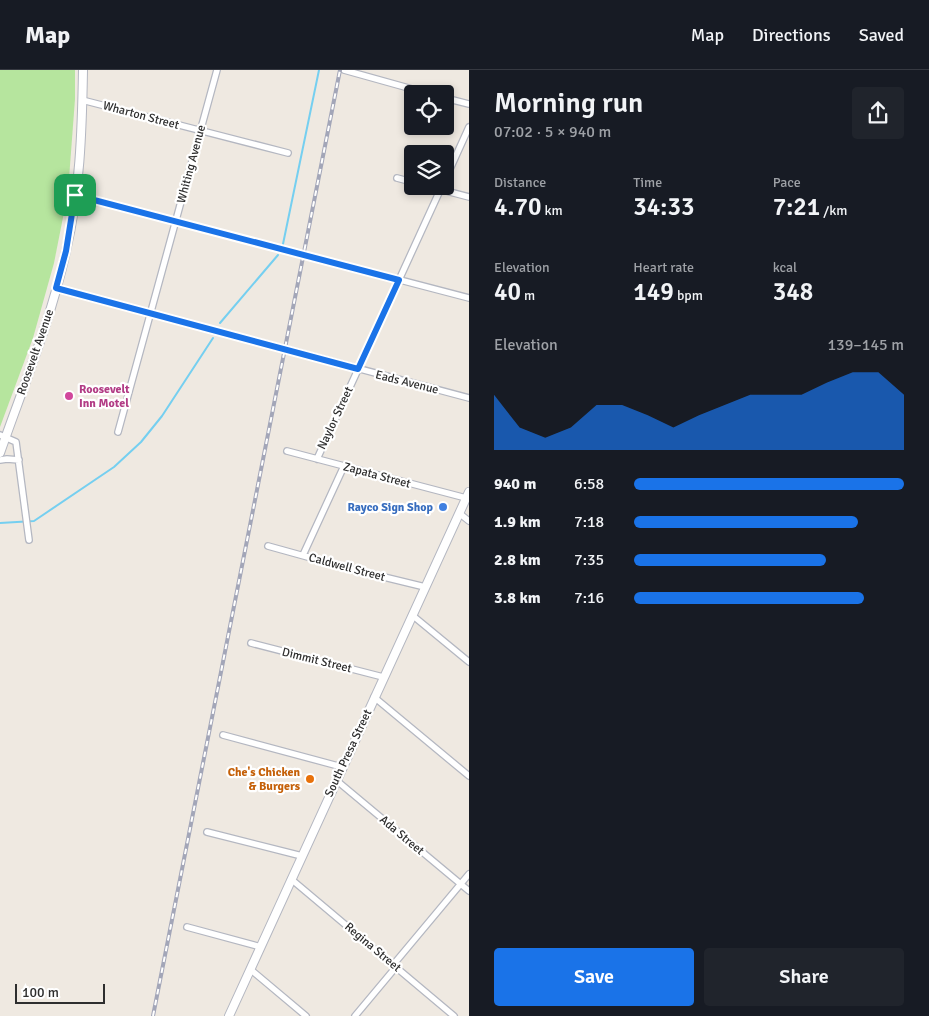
<!DOCTYPE html>
<meta charset="utf-8">
<style>
:root{--surface:#171b24;--page:#20242c;--text:#f1f3f6;--muted:#9ea1a6;--line:#363941;--accent:#1a73e8}
body{margin:0;font-family:Signika,sans-serif;background:var(--page);color:var(--text);height:100vh;display:flex;flex-direction:column;font-size:19px;white-space:nowrap}
*{box-sizing:border-box;margin:0}
p{font-size:16px;color:var(--muted)}
.icon{flex:none;width:28px;height:28px;fill:none;stroke:currentColor;stroke-width:2;stroke-linecap:round;stroke-linejoin:round}
.map{position:relative;flex:1;overflow:hidden}
.sheet{display:flex;flex-direction:column;background:var(--surface);width:460px}
.sheet>*{flex:none}
.fabs{position:absolute;left:404px;top:15px;display:grid;gap:10px}
.fabs a{display:grid;place-items:center;width:50px;height:50px;border-radius:5px;background:var(--surface);box-shadow:0 2px 8px #0003;font-size:25px}
.scale{position:absolute;left:15px;bottom:12px;width:90px;box-sizing:border-box;padding-left:5px;border:2px solid #2e2e2e;border-top:0;font-size:14px;line-height:18px;white-space:nowrap;color:#2e2e2e;-webkit-text-stroke:4px #fff;paint-order:stroke}
.pin{position:absolute;display:grid;place-items:center;width:42px;height:42px;color:#fff;margin:-21px;border-radius:10px;box-shadow:0 2px 8px #0006}
.round{display:grid;place-items:center;flex:none;width:52px;height:52px;border-radius:5px;background:var(--page)}
.overview{display:flex;align-items:center;justify-content:space-between;height:85px;padding:0 25px}
h1{font-size:28px;font-weight:600;line-height:38px}
.stats{display:grid;grid-template-columns:repeat(3,1fr);gap:8px;height:85px;padding:5px 25px}
.stats div{display:grid;align-content:center}
.stats b{font-size:25px;font-weight:600}
.stats small{font-size:14px;font-weight:400}
.stats p{font-size:14px}
.chart{height:140px;padding:10px 25px}
.chart p{display:flex;justify-content:space-between}
.chart svg{width:100%;height:90px;margin-top:5px;fill:var(--accent);opacity:.7}
.button{display:flex;gap:10px;margin-top:auto;padding:10px 25px}
.button a{flex:1;height:58px;border-radius:5px;background:var(--accent);color:#fff;font-size:20px;font-weight:600;line-height:58px;text-align:center}
.button a+a{background:var(--page);color:var(--text)}
ul{padding:0 25px;list-style:none;font-size:16px}
li{display:grid;grid-template-columns:80px 60px 1fr;align-items:center;height:38px}
li i{height:12px;border-radius:6px;background:var(--accent)}
header{display:flex;align-items:center;gap:30px;box-sizing:border-box;height:70px;padding:0 25px;background:var(--surface);border-bottom:1px solid var(--line)}
header strong{font-size:24px}
nav{display:flex;gap:28px;margin-inline-start:auto;font-size:18px}
main{display:flex;flex:1;min-height:0}
.map>svg:first-child{display:block}
.green{fill:#b6e59e}
.lines{fill:none;stroke-linecap:round;stroke-linejoin:round}
.stream{stroke:#75cff0;stroke-width:2}
.street-casing{stroke:#b4b7c1;stroke-width:8}
.secondary-casing{stroke:#b4b7c1;stroke-width:10}
.street{stroke:#fff;stroke-width:5.5}
.secondary{stroke:#fff;stroke-width:8}
.rail-casing{stroke:#a3a6b8;stroke-width:4}
.rail{stroke:#fff;stroke-width:2;stroke-dasharray:5.5;stroke-linecap:butt}
.route-casing{stroke:#fff;stroke-width:10}
.route{stroke:#1a73e8;stroke-width:6}
.hotel-dot{fill:#d1479c;stroke:#fff;stroke-width:2}
.shop-dot{fill:#3f7fe0;stroke:#fff;stroke-width:2}
.food-dot{fill:#e8710a;stroke:#fff;stroke-width:2}
.labels{text-anchor:middle;stroke-width:4.5;stroke-linejoin:round;paint-order:stroke}
.street-label{font-size:12px;fill:#2e2e2e;stroke:#fff}
.hotel-label{font-size:12px;font-weight:bold;fill:#b23c85;stroke:#fff;text-anchor:start}
.shop-label{font-size:12px;font-weight:bold;fill:#366cbe;stroke:#fff;text-anchor:end}
.food-label{font-size:12px;font-weight:bold;fill:#c56008;stroke:#fff;text-anchor:end}
</style>
<header>
<strong>Map</strong>
<nav><a>Map</a><a>Directions</a><a>Saved</a></nav>
</header>
<main>
<div class="map">
<svg width="469" height="946" viewBox="0 0 469 946">
<rect width="100%" height="100%" fill="#efe9e1"/>
<!-- green -->
<path class="green" d="M0,0H75V29L68,122L54,193L33,268L0,357Z"/>
<g class="lines">
<!-- stream -->
<path class="stream" d="M283,174L319,0
M220,253L278,185
M0,453L34,451L114,397L141,372L162,346L213,268"/>
<!-- street casing -->
<g class="street-casing">
<path id="street" d="M344,0L430,24
M445,28L469,34
M82,30L288,83
M397,108L412,112
M445,110L469,57
M427,116L469,127
M75,125L469,228
M56,218L469,328
M118,362L217,0
M0,365L16,372L29,470
M287,381L466,428
M317,389L442,116
M0,390L7,389L19,390
M459,443L469,451
M268,476L351,499L425,517
M303,485L344,396
M412,545L469,592
M251,573L383,607
M374,627L469,706
M223,665L342,697
M336,710L469,821
M207,762L302,786
M291,809L454,946
M187,857L261,877
M393,895L469,804
M250,899L306,946
M355,946L396,897"/>
</g>
<!-- secondary casing -->
<g class="secondary-casing">
<path id="secondary" d="M0,383C23,317 51,250 66,181C80,122 82,61 83,0
M229,946L469,422"/>
</g>
<!-- street -->
<use href="#street" class="street"/>
<!-- secondary -->
<use href="#secondary" class="secondary"/>
<!-- rail casing -->
<g class="rail-casing">
<path id="rail" d="M153,946L340,0"/>
</g>
<!-- rail -->
<use href="#rail" class="rail"/>
</g>
<g class="lines">
<!-- route casing -->
<g class="route-casing">
<path id="route" d="M75,125L399,210L358,299L56,218L66,181Z"/>
</g>
<!-- route -->
<use href="#route" class="route"/>
</g>
<!-- markers -->
<circle class="hotel-dot" cx="69" cy="326" r="5"/>
<circle class="shop-dot" cx="443" cy="437" r="5"/>
<circle class="food-dot" cx="310" cy="709" r="5"/>
<g class="labels">
<!-- street labels -->
<g class="street-label">
<text transform="translate(141 45) rotate(15)" y="4">Wharton Street</text>
<text transform="translate(191 94) rotate(-75)" y="4">Whiting Avenue</text>
<text transform="translate(35 282) rotate(-71)" y="4">Roosevelt Avenue</text>
<text transform="translate(407 312) rotate(14)" y="4">Eads Avenue</text>
<text transform="translate(335 348) rotate(-65)" y="4">Naylor Street</text>
<text transform="translate(377 405) rotate(15)" y="4">Zapata Street</text>
<text transform="translate(347 497) rotate(15)" y="4">Caldwell Street</text>
<text transform="translate(317 590) rotate(14)" y="4">Dimmit Street</text>
<text transform="translate(348 683) rotate(-65)" y="4">South Presa Street</text>
<text transform="translate(402 765) rotate(40)" y="4">Ada Street</text>
<text transform="translate(373 877) rotate(40)" y="4">Regina Street</text>
</g>
<!-- hotel labels -->
<g class="hotel-label">
<text x="79" y="323">Roosevelt<tspan x="79" dy="14">Inn Motel</tspan></text>
</g>
<!-- shop labels -->
<g class="shop-label">
<text x="433" y="441">Rayco Sign Shop</text>
</g>
<!-- food labels -->
<g class="food-label">
<text x="300" y="706">Che's Chicken<tspan x="300" dy="14">&amp; Burgers</tspan></text>
</g>
</g>
</svg>
<div class="fabs">
<a><svg class="icon" aria-label="locate" viewBox="0 0 24 24"><circle cx="12" cy="12" r="6"/><path d="M12 2v4M12 18v4M2 12h4M18 12h4"/></svg></a>
<a><svg class="icon" aria-label="layers" viewBox="0 0 24 24"><path d="M12 4l9 5-9 5-9-5zM3 14l9 5 9-5"/></svg></a>
</div>
<div class="scale">100 m</div>
<div class="pin" style="left:75px;top:125px;background:#1e9e55"><svg class="icon" aria-label="arrive" viewBox="0 0 24 24"><path d="M6 21V4h12l-3 4 3 4H6"/></svg></div>
</div>
<section class="sheet">
<div class="overview"><div><h1>Morning run</h1><p>07:02 · 5 × 940 m</p></div><a class="round"><svg class="icon" aria-label="share" viewBox="0 0 24 24"><path d="M12 15V3M7 8l5-5 5 5M5 13v7h14v-7"/></svg></a></div>
<div class="stats">
<div><p>Distance</p><b>4.70<small> km</small></b></div>
<div><p>Time</p><b>34:33</b></div>
<div><p>Pace</p><b>7:21<small> /km</small></b></div>
</div>
<div class="stats">
<div><p>Elevation</p><b>40<small> m</small></b></div>
<div><p>Heart rate</p><b>149<small> bpm</small></b></div>
<div><p>kcal</p><b>348</b></div>
</div>
<div class="chart"><p><span>Elevation</span>139–145 m</p>
<svg viewBox="0 0 160 44" preserveAspectRatio="none"><path d="M0 44V17L10 33L20 38L30 33L40 22L50 22L60 27L70 33L80 27L90 22L100 17L110 17L120 17L130 11L140 6L150 6L160 17V44z"/></svg>
</div>
<ul>
<li><b>940 m</b>6:58<i style="width:100%"></i></li>
<li><b>1.9 km</b>7:18<i style="width:83%"></i></li>
<li><b>2.8 km</b>7:35<i style="width:71%"></i></li>
<li><b>3.8 km</b>7:16<i style="width:85%"></i></li>
</ul>
<div class="button"><a>Save</a><a>Share</a></div>
</section>
</main>
